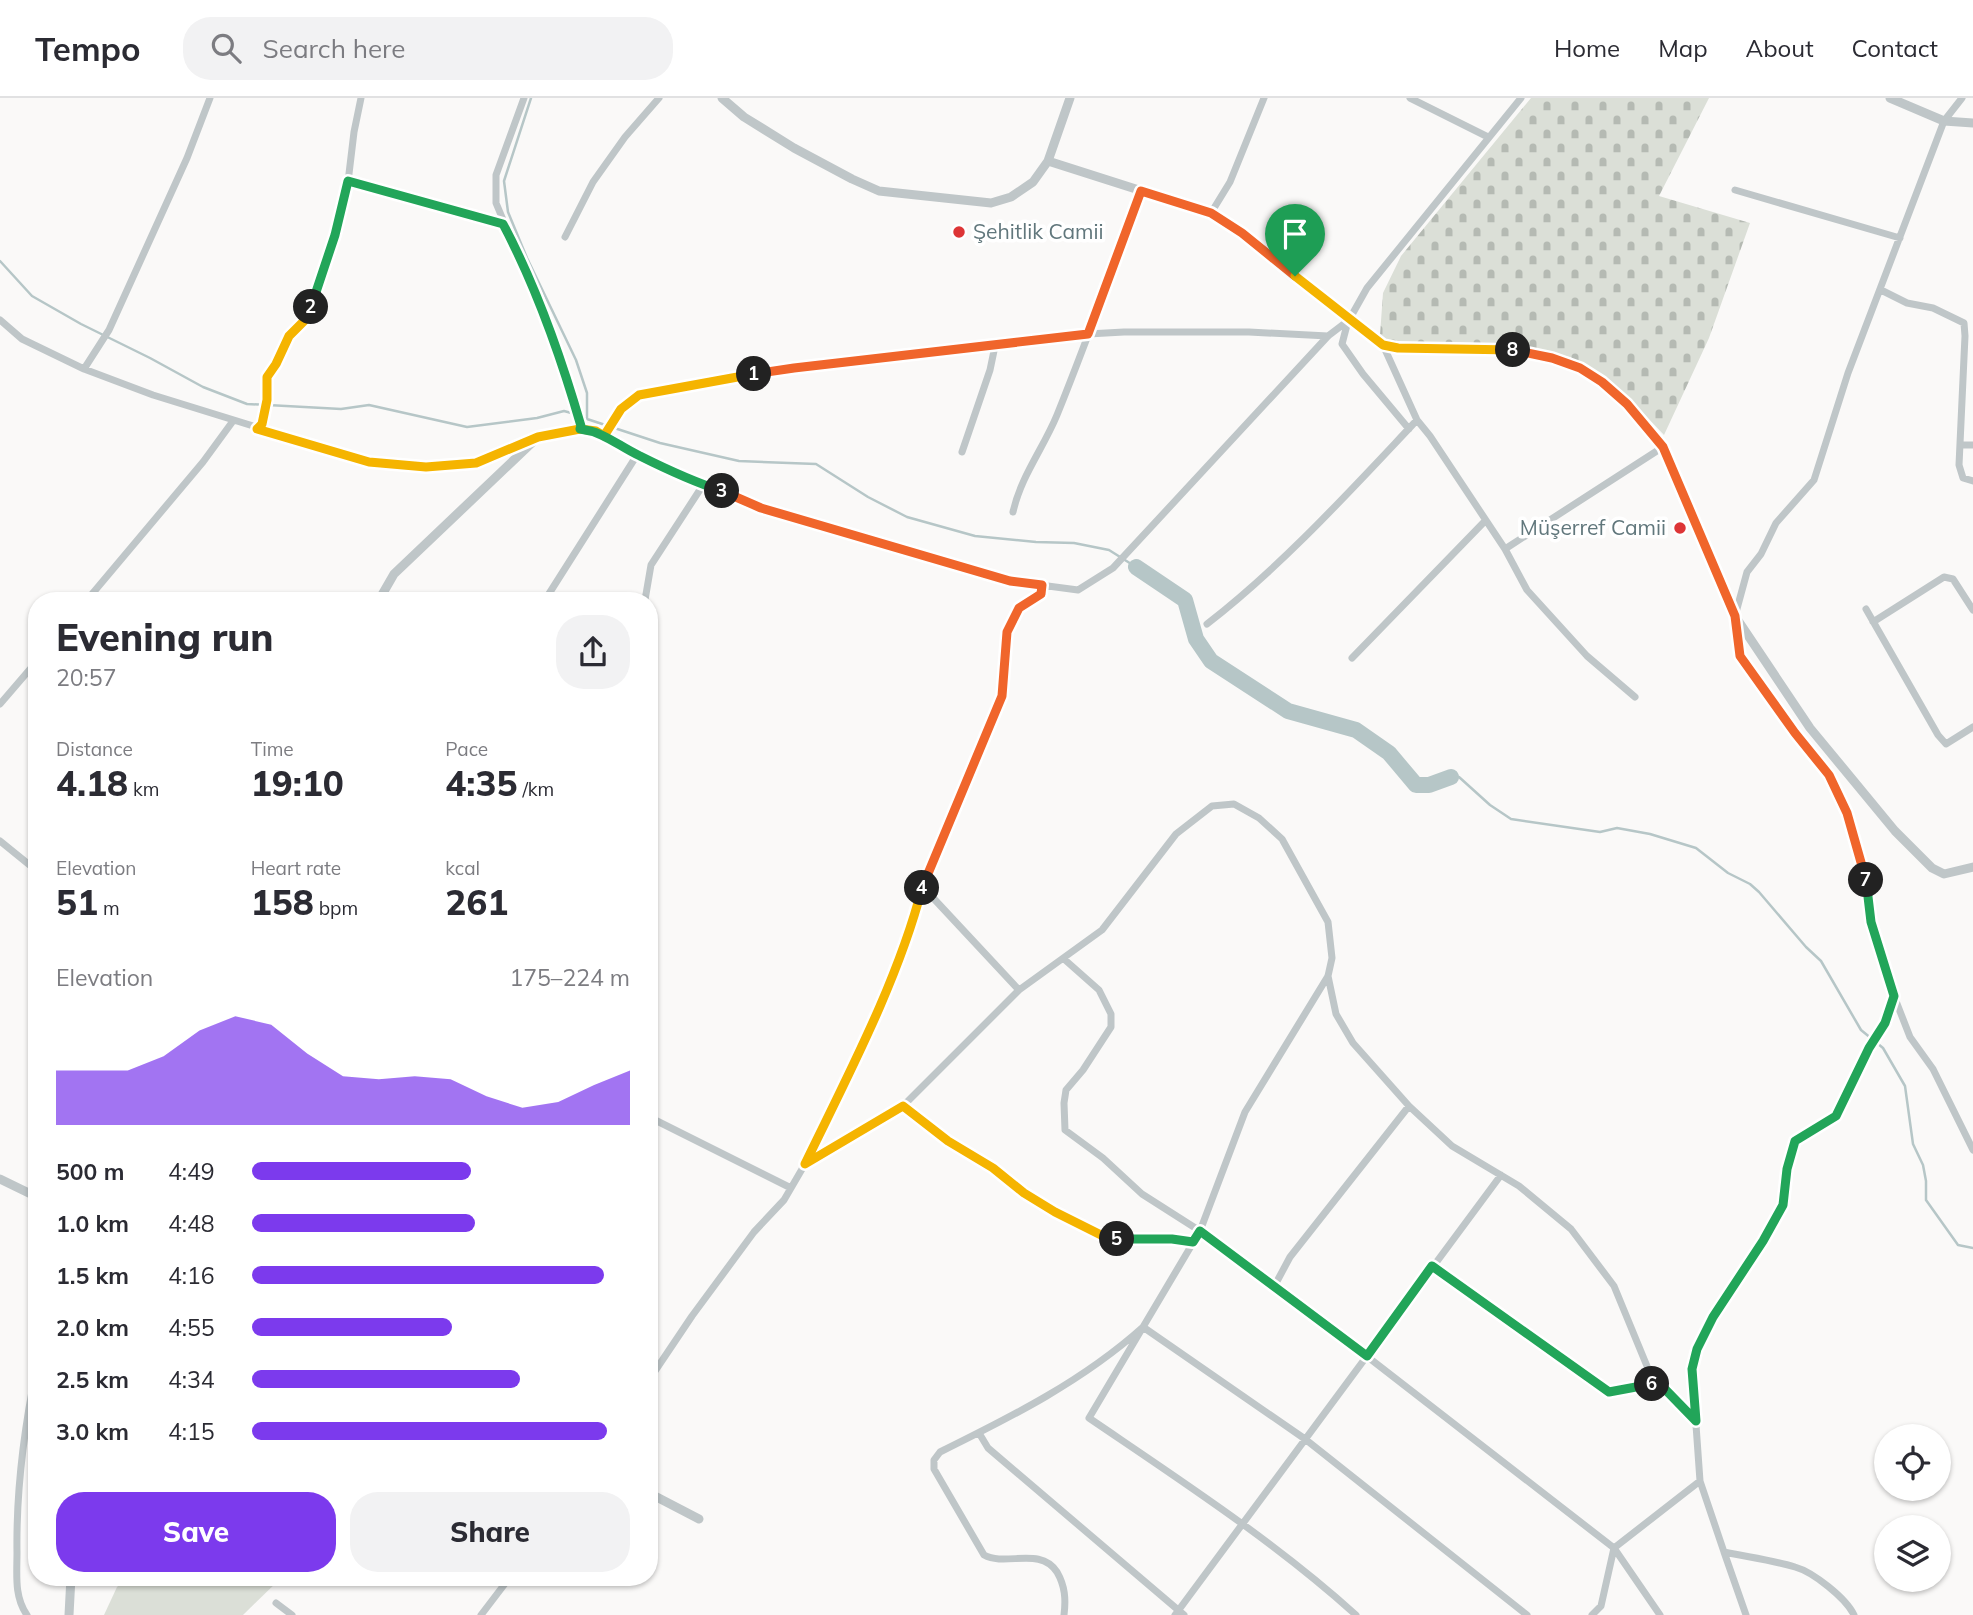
<!DOCTYPE html>
<meta charset="utf-8">
<style>
:root{--surface:#fff;--page:#f2f2f3;--text:#2b2b33;--muted:#7c7c81;--line:#e1e1e2;--accent:#7c3aed}
body{margin:0;font-family:Mulish,sans-serif;background:var(--page);color:var(--text);height:100vh;display:flex;flex-direction:column;font-size:26px;white-space:nowrap}
*{box-sizing:border-box;margin:0}
p{font-size:23px;color:var(--muted)}
.icon{flex:none;width:38px;height:38px;fill:none;stroke:currentColor;stroke-width:2;stroke-linecap:round;stroke-linejoin:round}
.map{position:relative;flex:1;overflow:hidden}
.drawer{position:absolute;left:28px;top:494px;width:630px;height:994px;display:flex;flex-direction:column;background:var(--surface);border-radius:28px;box-shadow:0 2px 5px #0004}
.drawer>*{flex:none}
.fabs{position:absolute;left:1874px;top:1326px;display:grid;gap:14px}
.fabs a{display:grid;place-items:center;width:77px;height:77px;border-radius:50%;background:var(--surface);box-shadow:0 2px 5px #0004;font-size:35px}
.pin{position:absolute;display:grid;place-items:center;width:60px;height:60px;color:#fff;margin:-72px -30px;border-radius:50% 50% 50% 0;rotate:-45deg;box-shadow:0 0 7px #0007}
.pin .icon{rotate:45deg}
.km{position:absolute;width:35px;height:35px;margin:-18px;border-radius:50%;background:#222;color:#fff;font-size:19px;line-height:35px;text-align:center}
.round{display:grid;place-items:center;flex:none;width:74px;height:74px;border-radius:28px;background:var(--page)}
.overview{display:flex;align-items:center;justify-content:space-between;height:119px;padding:0 28px}
h1{font-size:38px;font-weight:800;line-height:52px}
.stats{display:grid;grid-template-columns:repeat(3,1fr);gap:10px;height:119px;padding:7px 28px}
.stats div{display:grid;align-content:center}
.stats b{font-size:35px;font-weight:800}
.stats small{font-size:19px;font-weight:400}
.stats p{font-size:19px}
.chart{height:196px;padding:14px 28px}
.chart p{display:flex;justify-content:space-between}
.chart svg{width:100%;height:126px;margin-top:7px;fill:var(--accent);opacity:.7}
.primary-button{display:flex;gap:14px;margin-top:auto;padding:14px 28px}
.primary-button a{flex:1;height:80px;border-radius:28px;background:var(--accent);color:#fff;font-size:28px;font-weight:800;line-height:80px;text-align:center}
.primary-button a+a{background:var(--page);color:var(--text)}
ul{padding:0 28px;list-style:none;font-size:23px}
li{display:grid;grid-template-columns:112px 84px 1fr;align-items:center;height:52px}
li i{height:18px;border-radius:9px;background:var(--accent)}
header{display:flex;align-items:center;gap:42px;box-sizing:border-box;height:98px;padding:0 35px;background:var(--surface);border-bottom:2px solid var(--line)}
header strong{font-size:33px}
nav{display:flex;gap:38px;margin-inline-start:auto;font-size:24px}
.search{width:490px;height:63px;background:var(--page);display:flex;align-items:center;gap:18px;box-sizing:border-box;padding:0 24px;border-radius:28px;color:var(--muted);font-size:26px}
.map>svg:first-child{display:block}
.grass{fill:#dbdfd7}
.cemetery{fill:url(#cemetery-stones)}
.lines{fill:none;stroke-linecap:round;stroke-linejoin:round}
.stream{stroke:#b6c6c7;stroke-width:2.5}
.river{stroke:#b6c6c7;stroke-width:16}
.minor{stroke:#bfc6c8;stroke-width:7}
.tertiary{stroke:#bfc6c8;stroke-width:9}
.split-1-casing{stroke:#fff;stroke-width:14}
.split-2-casing{stroke:#fff;stroke-width:14}
.split-3-casing{stroke:#fff;stroke-width:14}
.split-4-casing{stroke:#fff;stroke-width:14}
.split-5-casing{stroke:#fff;stroke-width:14}
.split-6-casing{stroke:#fff;stroke-width:14}
.split-7-casing{stroke:#fff;stroke-width:14}
.split-8-casing{stroke:#fff;stroke-width:14}
.split-9-casing{stroke:#fff;stroke-width:14}
.split-1{stroke:#f0652b;stroke-width:9}
.split-2{stroke:#f5b400;stroke-width:9}
.split-3{stroke:#22a559;stroke-width:9}
.split-4{stroke:#f0652b;stroke-width:9}
.split-5{stroke:#f5b400;stroke-width:9}
.split-6{stroke:#22a559;stroke-width:9}
.split-7{stroke:#22a559;stroke-width:9}
.split-8{stroke:#f0652b;stroke-width:9}
.split-9{stroke:#f5b400;stroke-width:9}
.poi-dot{fill:#dd3536;stroke:#fff;stroke-width:2.5}
.labels{text-anchor:middle;stroke-width:7;stroke-linejoin:round;paint-order:stroke}
.poi-label{font-size:21px;fill:#61777c;stroke:#fff;text-anchor:start}
</style>
<header>
<strong>Tempo</strong>
<div class="search"><svg class="icon" aria-label="search" viewBox="0 0 24 24"><circle cx="10" cy="10" r="6"/><path d="M15 15l6 6"/></svg>Search here</div>
<nav><a>Home</a><a>Map</a><a>About</a><a>Contact</a></nav>
</header>
<div class="map">
<svg width="1973" height="1517" viewBox="0 0 1973 1517">
<defs>
<pattern id="cemetery-stones" width="16" height="16" patternUnits="userSpaceOnUse" patternTransform="scale(1.75)"><rect width="16" height="16" fill="#dbdfd7"/><path d="M2 7V4a2 2 0 0 1 4 0v3zM10 15v-3a2 2 0 0 1 4 0v3z" fill="#b5bab3"/></pattern>
</defs>
<rect width="100%" height="100%" fill="#faf9f8"/>
<!-- grass -->
<path class="grass" d="M128,1479H282L243,1517H104L117,1489Z"/>
<!-- cemetery -->
<path class="cemetery" d="M1531,0H1709L1659,98L1750,125L1709,240L1664,337L1624,295L1600,277L1570,259L1515,250L1387,246L1380,237L1383,195L1401,158Z"/>
<g class="lines">
<!-- stream -->
<path class="stream" d="M531,0L504,83L508,114L527,160L576,262L587,295V321
M0,163L32,198L81,226L150,260L203,289L247,306L341,311L369,307L467,329L537,320L564,313L575,316
M581,319L660,345L739,363L816,366L868,399L907,419L975,438L1036,444L1074,445L1109,452L1136,469
M1451,679H1459L1490,707L1511,721L1600,734L1617,730L1650,736L1696,750L1728,775L1750,786L1759,794L1806,849L1821,863L1861,932L1883,950L1905,988L1913,1046L1923,1067L1926,1083V1102L1958,1147L1973,1150"/>
<!-- river -->
<path class="river" d="M1136,469L1185,502L1196,541L1211,563L1288,613L1356,632L1389,655L1416,687H1429L1451,679"/>
<!-- minor -->
<path class="minor" d="M361,0L354,34L348,84L503,126
M524,0L496,77V105L563,265L581,328L580,332
M1410,0L1488,39
M1735,92L1900,140
M1211,115L1230,84L1264,0
M565,139L593,84L625,39L659,0
M1881,192L1907,205L1933,210L1964,225L1965,238L1959,367L1963,380L1973,383
M0,222L22,241L84,271L153,297L369,364L426,369L476,365L535,340
M1348,223L1342,246L1363,276L1409,331
M1383,247L1417,322L1430,338L1505,451L1527,492L1587,558L1635,599
M84,271L109,232L187,60L210,0
M257,331L262,325L267,302V279L276,266L289,238L304,223L313,204L335,137L348,84
M596,333C629,353 664,370 699,385C720,394 741,400 761,410L1010,483L1078,492L1113,470L1328,238L1349,222L1367,190L1521,0
M604,338L621,311L639,297L794,269L1088,236L1124,234H1249L1328,238
M1961,347H1973
M962,354L990,272L995,248
M1013,414C1021,378 1043,351 1057,317C1087,243 1114,168 1141,93
M1505,451L1663,349
M87,502L203,364L233,323
M545,502L637,357
M645,502L651,467L703,387
M1866,511L1938,637L1946,646L1973,629
M1873,524L1944,479L1953,481L1973,512
M1207,526C1284,466 1350,393 1417,322
M1352,560L1485,423
M0,606L37,563
M0,743L37,773
M922,788L1019,892
M1064,861L1099,892L1111,916V929L1083,972L1066,992L1064,1005L1065,1032L1103,1060L1142,1096L1200,1133L1275,1187L1614,1450L1660,1517
M1328,878L1336,916L1353,945L1409,1008L1452,1048L1519,1088L1571,1131L1614,1188L1649,1273L1696,1323
M1894,898L1910,939L1933,971L1973,1052
M903,1008L948,1043L993,1070L1024,1095L1055,1114L1107,1140L1172,1141L1193,1144
M649,1019L791,1090
M805,1065L859,956L913,822L923,782L1002,598L1007,534L1019,510L1041,496L1042,487
M1432,1168L1609,1294L1658,1284
M1275,1187L1290,1159L1409,1008
M649,1282L692,1218L754,1134L784,1102L805,1066L903,1008L1019,892L1102,832L1176,736L1212,708L1234,706L1259,720L1282,741L1328,824L1332,860L1328,878L1245,1014L1200,1133L1089,1320C1180,1382 1274,1443 1356,1517
M979,1335L988,1350L1184,1517
M1700,1383L1724,1454C1747,1459 1772,1462 1795,1469C1813,1474 1846,1500 1854,1517
M1724,1454L1746,1517
M276,1505L292,1517
M27,1517C14,1499 17,1476 17,1455C16,1391 24,1330 37,1268
M481,1517L510,1479
M1064,1517C1066,1501 1065,1488 1057,1474C1040,1448 1006,1469 984,1457L934,1371V1362L940,1354C1011,1319 1083,1283 1143,1229L1305,1341L1527,1517
M1175,1517L1501,1077
M1592,1517L1601,1508L1614,1450L1700,1383L1692,1271L1697,1251L1713,1218L1763,1143L1783,1107L1787,1071L1795,1043L1836,1018L1858,977L1869,950L1885,924L1894,898L1871,824L1868,792L1847,715L1829,678L1795,635L1740,558L1735,518L1747,474L1761,456L1776,425L1814,382L1848,275L1944,23L1962,0"/>
<!-- tertiary -->
<path class="tertiary" d="M722,0L744,19L794,50L852,81L879,93L991,105L1011,99L1033,84L1048,63L1070,0
M1890,0L1944,23L1973,25
M1048,63L1211,115L1242,135L1349,222L1383,247L1398,250L1505,251L1552,260L1581,269L1627,306L1663,349L1735,518L1810,630L1895,733L1932,770L1944,776L1973,769
M379,502L394,476L538,339L580,332L596,333
M0,1081L37,1099
M649,1395L699,1421
M69,1517L71,1479"/>
</g>
<g class="lines">
<!-- split-1 casing -->
<g class="split-1-casing">
<path id="split-1" d="M754,276L794,270L1088,236L1141,93L1211,115L1242,135L1295,178"/>
</g>
<!-- split-2 casing -->
<g class="split-2-casing">
<path id="split-2" d="M311,209L304,223L289,238L276,266L267,279V302L262,326L257,331L369,364L426,369L476,365L538,339L580,331L596,333L604,338L621,311L639,297L754,276"/>
</g>
<!-- split-3 casing -->
<g class="split-3-casing">
<path id="split-3" d="M311,209L335,137L348,83L503,126C537,190 561,259 581,328L580,331C605,334 618,348 640,358C666,371 694,384 722,393"/>
</g>
<!-- split-4 casing -->
<g class="split-4-casing">
<path id="split-4" d="M722,393L761,410L1010,483L1042,487L1041,496L1019,510L1007,534L1002,598L922,790"/>
</g>
<!-- split-5 casing -->
<g class="split-5-casing">
<path id="split-5" d="M922,790C898,883 847,979 805,1066L903,1008L948,1043L993,1070L1024,1095L1055,1114L1107,1140L1117,1141"/>
</g>
<!-- split-6 casing -->
<g class="split-6-casing">
<path id="split-6" d="M1117,1141H1172L1193,1144L1200,1133L1367,1258L1432,1168L1609,1294L1652,1286"/>
</g>
<!-- split-7 casing -->
<g class="split-7-casing">
<path id="split-7" d="M1652,1286L1658,1284L1696,1323L1692,1271L1697,1251L1713,1219L1763,1143L1783,1107L1787,1071L1795,1043L1836,1018L1869,950L1885,925L1894,898L1871,824L1866,782"/>
</g>
<!-- split-8 casing -->
<g class="split-8-casing">
<path id="split-8" d="M1513,252L1552,260L1580,270L1602,284L1627,306L1663,349L1735,518L1740,558L1795,635L1829,677L1847,715L1866,782"/>
</g>
<!-- split-9 casing -->
<g class="split-9-casing">
<path id="split-9" d="M1295,178L1383,247L1398,250L1513,252"/>
</g>
<!-- split-1 -->
<use href="#split-1" class="split-1"/>
<!-- split-2 -->
<use href="#split-2" class="split-2"/>
<!-- split-3 -->
<use href="#split-3" class="split-3"/>
<!-- split-4 -->
<use href="#split-4" class="split-4"/>
<!-- split-5 -->
<use href="#split-5" class="split-5"/>
<!-- split-6 -->
<use href="#split-6" class="split-6"/>
<!-- split-7 -->
<use href="#split-7" class="split-7"/>
<!-- split-8 -->
<use href="#split-8" class="split-8"/>
<!-- split-9 -->
<use href="#split-9" class="split-9"/>
</g>
<!-- markers -->
<g class="poi-dot">
<circle cx="959" cy="134" r="7"/>
<circle cx="1680" cy="430" r="7"/>
</g>
<g class="labels">
<!-- poi labels -->
<g class="poi-label">
<text x="973" y="141">Şehitlik Camii</text>
<text x="1666" y="437" text-anchor="end">Müşerref Camii</text>
</g>
</g>
</svg>
<div class="fabs">
<a><svg class="icon" aria-label="locate" viewBox="0 0 24 24"><circle cx="12" cy="12" r="6"/><path d="M12 2v4M12 18v4M2 12h4M18 12h4"/></svg></a>
<a><svg class="icon" aria-label="layers" viewBox="0 0 24 24"><path d="M12 4l9 5-9 5-9-5zM3 14l9 5 9-5"/></svg></a>
</div>
<div class="pin" style="left:1295px;top:178px;background:#1e9e55"><svg class="icon" aria-label="arrive" viewBox="0 0 24 24"><path d="M6 21V4h12l-3 4 3 4H6"/></svg></div>
<b class="km" style="left:754px;top:276px">1</b>
<b class="km" style="left:311px;top:209px">2</b>
<b class="km" style="left:722px;top:393px">3</b>
<b class="km" style="left:922px;top:790px">4</b>
<b class="km" style="left:1117px;top:1141px">5</b>
<b class="km" style="left:1652px;top:1286px">6</b>
<b class="km" style="left:1866px;top:782px">7</b>
<b class="km" style="left:1513px;top:252px">8</b>
<section class="drawer">
<div class="overview"><div><h1>Evening run</h1><p>20:57</p></div><a class="round"><svg class="icon" aria-label="share" viewBox="0 0 24 24"><path d="M12 15V3M7 8l5-5 5 5M5 13v7h14v-7"/></svg></a></div>
<div class="stats">
<div><p>Distance</p><b>4.18<small> km</small></b></div>
<div><p>Time</p><b>19:10</b></div>
<div><p>Pace</p><b>4:35<small> /km</small></b></div>
</div>
<div class="stats">
<div><p>Elevation</p><b>51<small> m</small></b></div>
<div><p>Heart rate</p><b>158<small> bpm</small></b></div>
<div><p>kcal</p><b>261</b></div>
</div>
<div class="chart"><p><span>Elevation</span>175–224 m</p>
<svg viewBox="0 0 160 44" preserveAspectRatio="none"><path d="M0 44V25L10 25L20 25L30 20L40 11L50 6L60 9L70 19L80 27L90 28L100 27L110 28L120 34L130 38L140 36L150 30L160 25V44z"/></svg>
</div>
<ul>
<li><b>500 m</b>4:49<i style="width:58%"></i></li>
<li><b>1.0 km</b>4:48<i style="width:59%"></i></li>
<li><b>1.5 km</b>4:16<i style="width:93%"></i></li>
<li><b>2.0 km</b>4:55<i style="width:53%"></i></li>
<li><b>2.5 km</b>4:34<i style="width:71%"></i></li>
<li><b>3.0 km</b>4:15<i style="width:94%"></i></li>
</ul>
<div class="primary-button"><a>Save</a><a>Share</a></div>
</section>
</div>
